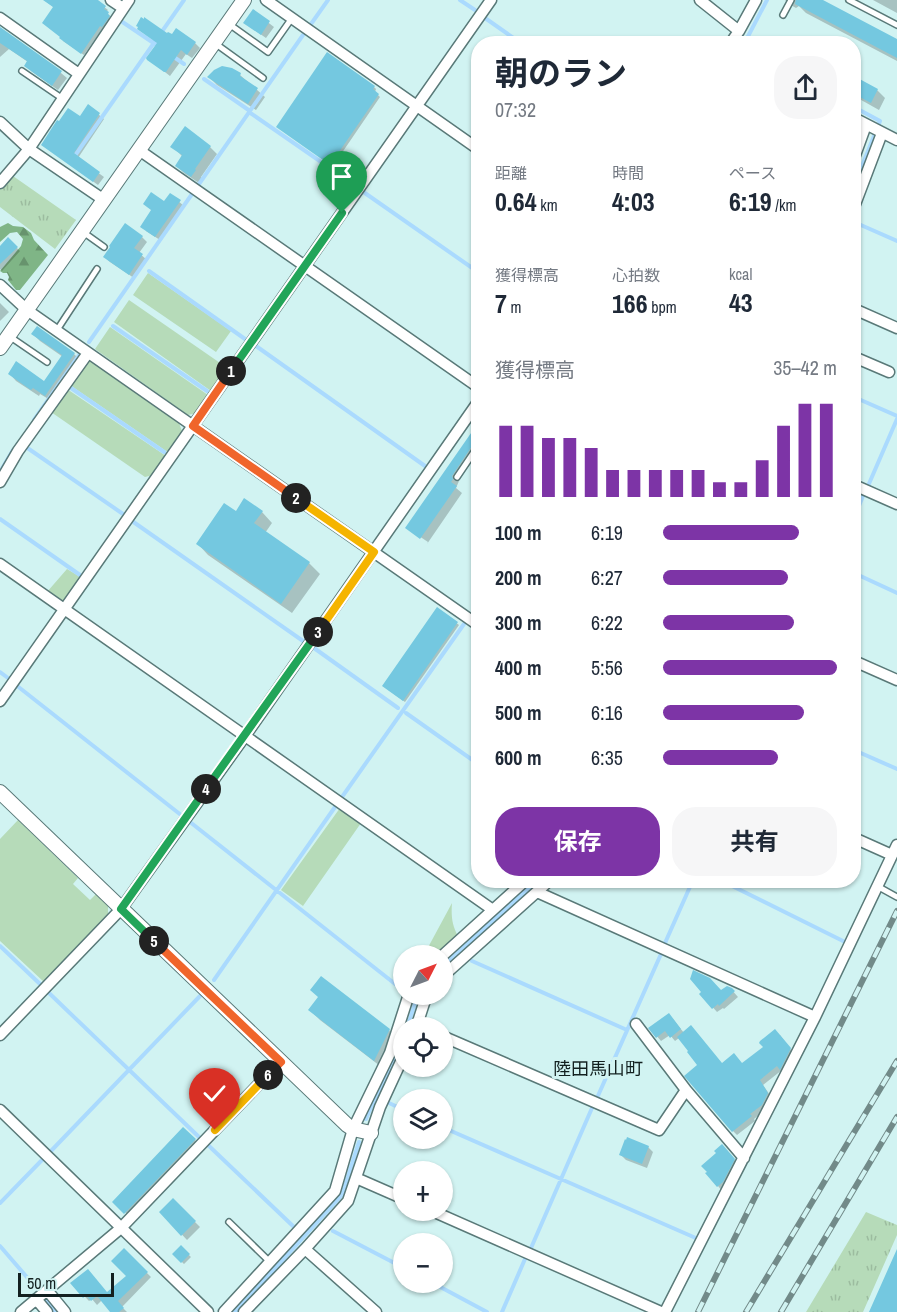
<!DOCTYPE html>
<html lang="ja">
<meta charset="utf-8">
<style>
:root{--surface:#fff;--page:#f6f6f7;--text:#1f2937;--muted:#747a83;--accent:#7d34a6}
body{margin:0;font-family:"Archivo Narrow","Noto Sans JP",sans-serif;background:var(--page);color:var(--text);height:100vh;display:flex;flex-direction:column;font-size:22px;white-space:nowrap}
*{box-sizing:border-box;margin:0}
p{font-size:20px;color:var(--muted)}
.icon{flex:none;width:33px;height:33px;fill:none;stroke:currentColor;stroke-width:2;stroke-linecap:round;stroke-linejoin:round}
.map{position:relative;flex:1;overflow:hidden}
.sheet{position:absolute;left:471px;top:36px;width:390px;height:852px;display:flex;flex-direction:column;background:var(--surface);border-radius:24px;box-shadow:0 2px 4px #0004}
.sheet>*{flex:none}
.needle{width:39px;rotate:48deg}
.fabs{position:absolute;left:393px;top:945px;display:grid;gap:12px}
.fabs a{display:grid;place-items:center;width:60px;height:60px;border-radius:50%;background:var(--surface);box-shadow:0 2px 4px #0004;font-size:30px}
.scale{position:absolute;left:18px;bottom:15px;width:96px;box-sizing:border-box;padding-left:6px;border:3px solid #132020;border-top:0;font-size:16px;line-height:21px;white-space:nowrap;color:#132020;-webkit-text-stroke:4px #d1f3f2;paint-order:stroke}
.pin{position:absolute;display:grid;place-items:center;width:51px;height:51px;color:#fff;margin:-62px -26px;border-radius:50% 50% 50% 0;rotate:-45deg;box-shadow:0 0 6px #0007}
.pin .icon{rotate:45deg}
.km{position:absolute;width:30px;height:30px;margin:-15px;border-radius:50%;background:#222;color:#fff;font-size:16px;line-height:30px;text-align:center}
.round{display:grid;place-items:center;flex:none;width:63px;height:63px;border-radius:24px;background:var(--page)}
.overview{display:flex;align-items:center;justify-content:space-between;height:102px;padding:0 24px}
h1{font-size:33px;font-weight:700;line-height:45px}
.figures{display:grid;grid-template-columns:repeat(3,1fr);gap:9px;height:102px;padding:6px 24px}
.figures div{display:grid;align-content:center}
.figures b{font-size:26px;font-weight:700}
.figures small{font-size:16px;font-weight:400}
.figures p{font-size:16px}
.chart{height:168px;padding:12px 24px}
.chart p{display:flex;justify-content:space-between}
.chart svg{width:100%;height:108px;margin-top:6px;stroke:var(--accent);stroke-width:6}
.cta{display:flex;gap:12px;margin-top:auto;padding:12px 24px}
.cta a{flex:1;height:69px;border-radius:24px;background:var(--accent);color:#fff;font-size:24px;font-weight:700;line-height:69px;text-align:center}
.cta a+a{background:var(--page);color:var(--text)}
ul{padding:0 24px;list-style:none;font-size:20px}
li{display:grid;grid-template-columns:96px 72px 1fr;align-items:center;height:45px}
li i{height:15px;border-radius:8px;background:var(--accent)}
.map>svg:first-child{display:block}
.grass{fill:#b6dbb9}
.forest{fill:url(#forest-firs)}
.park{fill:url(#park-tufts)}
.shadow{fill:#0003}
.lines{fill:none;stroke-linecap:round;stroke-linejoin:round}
.stream{stroke:#aadafe;stroke-width:4}
.building{fill:#74c8e0}
.service-casing{stroke:#597978;stroke-width:8}
.minor-casing{stroke:#597978;stroke-width:13}
.tertiary-casing{stroke:#597978;stroke-width:16}
.service{stroke:#fff;stroke-width:5}
.minor{stroke:#fff;stroke-width:10}
.tertiary{stroke:#fff;stroke-width:14}
.rail-casing{stroke:#728a89;stroke-width:6}
.rail{stroke:#d1f3f2;stroke-width:4;stroke-dasharray:11;stroke-linecap:butt}
.split-1-casing{stroke:#fff;stroke-width:12}
.split-2-casing{stroke:#fff;stroke-width:12}
.split-3-casing{stroke:#fff;stroke-width:12}
.split-4-casing{stroke:#fff;stroke-width:12}
.split-5-casing{stroke:#fff;stroke-width:12}
.split-6-casing{stroke:#fff;stroke-width:12}
.split-7-casing{stroke:#fff;stroke-width:12}
.split-1{stroke:#22a559;stroke-width:8}
.split-2{stroke:#f0652b;stroke-width:8}
.split-3{stroke:#f5b400;stroke-width:8}
.split-4{stroke:#22a559;stroke-width:8}
.split-5{stroke:#22a559;stroke-width:8}
.split-6{stroke:#f0652b;stroke-width:8}
.split-7{stroke:#f5b400;stroke-width:8}
.labels{text-anchor:middle;stroke-width:6;stroke-linejoin:round;paint-order:stroke}
.quarter-label{font-size:18px;fill:#132020;stroke:#d1f3f2}
</style>
<div class="map">
<svg width="897" height="1312" viewBox="0 0 897 1312">
<defs>
<pattern id="forest-firs" width="22" height="20" patternUnits="userSpaceOnUse" patternTransform="scale(1.5)"><rect width="22" height="20" fill="#7fb586"/><path d="M5 1l3.5 6h-7zM16 11l3.5 6h-7z" fill="#67936d"/></pattern>
<pattern id="park-tufts" width="24" height="20" patternUnits="userSpaceOnUse" patternTransform="scale(1.5)"><rect width="24" height="20" fill="#b6dbb9"/><path d="M3 7l-1-3M5 7V3M7 7l1-3M15 17l-1-3M17 17v-4M19 17l1-3" fill="none" stroke="#9cbc9f"/></pattern>
</defs>
<rect width="100%" height="100%" fill="#d1f3f2"/>
<!-- grass -->
<path class="grass" d="M148,273L231,331L216,352L133,295Z
M129,300L223,365L224,371L211,391L114,322Z
M110,327L208,395L196,413L188,415L95,349Z
M88,359L179,423L183,434L169,453L70,385Z
M67,389L166,456L153,475L145,477L51,412Z
M67,569L82,578L66,601H59L47,592Z
M340,808L361,823L303,906L281,890Z
M18,820L78,878L73,884L90,900L96,894L108,906V915L44,982L0,941V839Z
M452,903C451,916 452,925 458,936L437,955H427L425,953Z"/>
<!-- forest -->
<path class="forest" d="M8,223L13,226L23,227L31,233L34,240L48,255L20,290H16L8,280L9,277L7,273H3L0,271L21,246L23,239L17,232L10,233L0,242V227Z"/>
<!-- park -->
<path class="park" d="M13,176L76,220L55,249L0,207V190Z
M866,1212L897,1225V1235L863,1312H806Z"/>
<!-- shadow -->
<path class="shadow" d="M44,0H95L108,10L106,12L110,16L109,18L111,19L105,29L103,28L84,55L63,41L55,8Z
M785,0H819L897,41V61L806,13L799,6L796,8L789,4Z
M873,0H897V13Z
M253,11L274,27L266,38L250,27Z
M0,29L61,73L67,78L58,90L31,71L28,62L9,49L0,57Z
M168,35L195,43L200,48L192,58L186,54L170,76L148,59Z
M781,40L789,44H779Z
M328,54L374,87L376,89L375,92L380,97L333,166L280,129Z
M240,75L265,97L256,110L217,85L209,77Z
M854,77L877,90L885,98L879,110L854,96Z
M88,106L104,119L78,158L104,177L98,185L43,145L81,118Z
M172,146L210,147L217,154L201,177L202,178L199,183L184,173L177,166L183,157Z
M171,195L184,206L160,240L146,231Z
M142,237L147,242L139,253L147,260L134,278L110,262L105,257Z
M8,239L20,251L2,271L0,269V248Z
M0,303L9,312L0,321Z
M33,334L74,354L81,361L52,401L40,394L39,396L16,381L10,374L44,383L63,357L40,341Z
M478,425V452L459,481L456,488L462,493L427,544L428,542L407,528Z
M262,512L272,523L265,533L309,563L320,574L292,613L208,555L198,544L236,513Z
M438,609L459,625L405,702L386,688Z
M731,989L738,997L724,1009L723,1008L717,1012L701,994L722,992Z
M310,1010L389,1030L399,1041L384,1069L320,1020Z
M673,1019L684,1033L723,1065H743L780,1035L794,1054L785,1072L782,1070L763,1085L772,1098L766,1109L754,1119L755,1121L737,1135L733,1131L699,1066L690,1051L679,1038L675,1041L670,1035L661,1041L650,1028Z
M183,1129L197,1142L127,1214L114,1202Z
M648,1147L653,1152L647,1168L626,1160L621,1155Z
M727,1151L738,1164L722,1191L718,1186Z
M173,1200L200,1227L187,1240L161,1212Z
M181,1247L191,1257L184,1264L174,1254Z
M124,1250L151,1277L122,1307L127,1312H112L102,1300L97,1305L92,1299L89,1301L72,1283L107,1293L129,1276Z"/>
<g class="lines">
<!-- stream -->
<path class="stream" d="M460,0L475,10
M485,18L522,44
M121,21L155,44
M311,24L328,0
M744,44L767,0
M171,55L184,64
M204,79L250,111
M854,107L880,121L854,186
M249,112L353,184
M74,157L184,0
M199,184L303,35
M362,191L478,272
M854,222L897,241
M149,271L245,339
M113,326L207,391
M89,342L192,194
M256,346L425,466
M71,388L164,452
M854,397L897,416
M34,420L80,354
M26,447L123,514
M0,472L13,450
M868,486L897,419
M854,518L863,496
M0,519L80,575
M132,521L303,641
M854,573L897,593
M314,648L398,708
M0,672L8,678
M16,685L181,815
M406,713L478,764
M854,750L897,769
M342,797L464,624
M190,822L404,991
M720,880L845,942
M665,943L693,880
M0,946L40,984
M472,961L627,1030
M442,967L538,880
M214,980L335,807
M49,993L199,1137
M407,1028L418,994
M597,1098L661,954
M389,1103L404,1110
M366,1119C377,1091 393,1065 404,1037
M442,1127L698,1239
M209,1146L294,1227
M50,1152L200,996
M0,1203L42,1160
M333,1231L404,1268
M0,1246L38,1290
M531,1248L592,1108
M431,1282L487,1312
M46,1300L56,1312
M235,1312L342,1195L359,1142
M502,1312L525,1259"/>
</g>
<!-- building -->
<path class="building" d="M43,0H98L106,6L104,9L109,12L108,14L110,16L102,27L100,26L81,54L59,38L60,37L42,23L53,7Z
M796,0H823L897,39V58L795,4Z
M253,9L270,21L261,35L243,23Z
M141,17L144,19V17L167,33L168,32L172,34L176,28L196,42L187,55L181,50L166,72H164L147,60L146,58L157,43L137,29L138,27L136,26Z
M0,27L62,71L52,86L24,66L27,61L0,43Z
M327,52L375,86L373,89L379,94L330,165L276,127Z
M222,66L232,68L241,73L240,76L258,88L248,104L207,77L214,70Z
M854,76L878,89L871,103L854,94Z
M88,104L100,113L74,153L100,172L93,182L41,145L57,120L59,121L68,108L80,116Z
M185,126L211,146L195,169L196,170L191,177L175,166L182,155L170,147Z
M151,192L164,201L170,193L181,200L155,237L140,227L151,210L143,204Z
M125,223L143,236L134,248L143,254L129,275L103,257L110,247L109,246Z
M8,237L18,247L0,264V246Z
M37,326L75,353L45,396L33,388L31,390L8,374L16,361L44,381L62,355L31,334Z
M478,423V441L474,443L452,476L453,479L451,482L457,486L420,539L405,528Z
M244,498L263,511L254,523L310,562L281,604L196,544L224,503L236,511Z
M437,607L458,622L403,701L382,686Z
M693,970L710,978L721,990L727,986L732,988L735,991L719,1006L718,1004L712,1009L699,994L701,992L690,979Z
M321,976L390,1029L374,1061L308,1010L318,997L310,990Z
M669,1013L681,1029L670,1038L665,1031L656,1038L648,1028Z
M691,1025L722,1063L734,1053L742,1063L763,1047L759,1043L760,1041L775,1029L791,1048L780,1070L777,1066L760,1080L768,1093L762,1105L750,1114L752,1116L732,1132L684,1076L697,1065L687,1052L688,1051L677,1037Z
M183,1127L196,1139L124,1214L112,1202Z
M627,1137L649,1146L642,1164L619,1155L625,1139L626,1140Z
M722,1144L735,1159L723,1182L717,1187L705,1173L707,1172L701,1166L716,1153L714,1151Z
M173,1198L196,1221L181,1236L159,1212Z
M181,1245L190,1254L181,1263L172,1254Z
M124,1248L148,1272L118,1301L124,1308L119,1312H110L97,1296L91,1301L86,1295L83,1298L70,1283L88,1269L107,1292L126,1276L111,1261Z
M897,1249V1312H869Z"/>
<g class="lines">
<!-- service casing -->
<g class="service-casing">
<path id="service" d="M849,0L897,25
M783,15L791,0
M229,24L268,52L292,18
M216,44L263,78
M22,71L63,99
M83,232L104,247
M57,330L97,269
M9,336L47,362
M457,477L478,446
M877,886L897,897
M229,1222L270,1262"/>
</g>
<!-- minor casing -->
<g class="minor-casing">
<path id="minor" d="M111,0L123,8
M266,0L478,149
M700,0L739,31
M0,18L79,74
M730,44L739,31L756,0
M854,118L897,140
M0,122L29,149L104,200
M139,150L478,387
M854,158L866,125
M0,183L29,149L129,0
M854,207L882,133
M0,285L27,310L478,625
M854,309L897,328
M854,357L889,372
M0,482L18,451L88,353
M854,485L897,504
M0,564L493,910
M854,661L897,680
M0,701L491,0
M854,838L892,855
M537,892L815,1017
M442,956L526,880
M442,977L550,880
M636,1024L686,1090
M416,1028L427,994
M0,1035L121,909L245,736L478,402
M442,1036L659,1130L686,1090L744,1158
M0,1110L208,1312
M356,1178L404,1199
M430,1210L661,1312
M305,1249L376,1312
M47,1290L65,1312
M36,1299L47,1312
M21,1312L121,1228L281,1061
M224,1312L335,1191L353,1129L390,1053L409,994
M244,1312L305,1249L348,1201L380,1107L404,1055
M665,1312L815,1017L897,845"/>
</g>
<!-- tertiary casing -->
<g class="tertiary-casing">
<path id="tertiary" d="M0,348L244,0
M0,792L347,1125L353,1129L371,1133"/>
</g>
<!-- service -->
<use href="#service" class="service"/>
<!-- minor -->
<use href="#minor" class="minor"/>
<!-- tertiary -->
<use href="#tertiary" class="tertiary"/>
<!-- rail casing -->
<g class="rail-casing">
<path id="rail" d="M698,1312L897,911
M746,1312L897,1061
M781,1312L897,1117"/>
</g>
<!-- rail -->
<use href="#rail" class="rail"/>
</g>
<g class="lines">
<!-- split-1 casing -->
<g class="split-1-casing">
<path id="split-1" d="M231,371L342,213"/>
</g>
<!-- split-2 casing -->
<g class="split-2-casing">
<path id="split-2" d="M231,371L193,426L296,498"/>
</g>
<!-- split-3 casing -->
<g class="split-3-casing">
<path id="split-3" d="M296,498L374,552L318,632"/>
</g>
<!-- split-4 casing -->
<g class="split-4-casing">
<path id="split-4" d="M206,789L318,632"/>
</g>
<!-- split-5 casing -->
<g class="split-5-casing">
<path id="split-5" d="M154,941L121,909L206,789"/>
</g>
<!-- split-6 casing -->
<g class="split-6-casing">
<path id="split-6" d="M154,941L281,1062L268,1075"/>
</g>
<!-- split-7 casing -->
<g class="split-7-casing">
<path id="split-7" d="M215,1130L268,1075"/>
</g>
<!-- split-1 -->
<use href="#split-1" class="split-1"/>
<!-- split-2 -->
<use href="#split-2" class="split-2"/>
<!-- split-3 -->
<use href="#split-3" class="split-3"/>
<!-- split-4 -->
<use href="#split-4" class="split-4"/>
<!-- split-5 -->
<use href="#split-5" class="split-5"/>
<!-- split-6 -->
<use href="#split-6" class="split-6"/>
<!-- split-7 -->
<use href="#split-7" class="split-7"/>
</g>
<g class="labels">
<!-- quarter labels -->
<g class="quarter-label">
<text x="598" y="1075">陸田馬山町</text>
</g>
</g>
</svg>
<div class="fabs">
<a><svg class="needle" viewBox="-14 -14 28 28"><path d="M0-13l5 13h-10z" fill="#e53935"/><path d="M0 13l5-13h-10z" fill="#747a83"/></svg></a>
<a><svg class="icon" aria-label="locate" viewBox="0 0 24 24"><circle cx="12" cy="12" r="6"/><path d="M12 2v4M12 18v4M2 12h4M18 12h4"/></svg></a>
<a><svg class="icon" aria-label="layers" viewBox="0 0 24 24"><path d="M12 4l9 5-9 5-9-5zM3 14l9 5 9-5"/></svg></a>
<a>+</a>
<a>−</a>
</div>
<div class="scale">50 m</div>
<div class="pin" style="left:342px;top:213px;background:#1e9e55"><svg class="icon" aria-label="arrive" viewBox="0 0 24 24"><path d="M6 21V4h12l-3 4 3 4H6"/></svg></div>
<div class="pin" style="left:215px;top:1130px;background:#d93025"><svg class="icon" aria-label="check" viewBox="0 0 24 24"><path d="M5 12l5 5 9-10"/></svg></div>
<b class="km" style="left:231px;top:371px">1</b>
<b class="km" style="left:296px;top:498px">2</b>
<b class="km" style="left:318px;top:632px">3</b>
<b class="km" style="left:206px;top:789px">4</b>
<b class="km" style="left:154px;top:941px">5</b>
<b class="km" style="left:268px;top:1075px">6</b>
<section class="sheet">
<div class="overview"><div><h1>朝のラン</h1><p>07:32</p></div><a class="round"><svg class="icon" aria-label="share" viewBox="0 0 24 24"><path d="M12 15V3M7 8l5-5 5 5M5 13v7h14v-7"/></svg></a></div>
<div class="figures">
<div><p>距離</p><b>0.64<small> km</small></b></div>
<div><p>時間</p><b>4:03</b></div>
<div><p>ペース</p><b>6:19<small> /km</small></b></div>
</div>
<div class="figures">
<div><p>獲得標高</p><b>7<small> m</small></b></div>
<div><p>心拍数</p><b>166<small> bpm</small></b></div>
<div><p>kcal</p><b>43</b></div>
</div>
<div class="chart"><p><span>獲得標高</span>35–42 m</p>
<svg viewBox="0 0 160 44" preserveAspectRatio="none"><path d="M5 44V15M15 44V15M25 44V20M35 44V20M45 44V24M55 44V33M65 44V33M75 44V33M85 44V33M95 44V33M105 44V38M115 44V38M125 44V29M135 44V15M145 44V6M155 44V6"/></svg>
</div>
<ul>
<li><b>100 m</b>6:19<i style="width:78%"></i></li>
<li><b>200 m</b>6:27<i style="width:72%"></i></li>
<li><b>300 m</b>6:22<i style="width:75%"></i></li>
<li><b>400 m</b>5:56<i style="width:100%"></i></li>
<li><b>500 m</b>6:16<i style="width:81%"></i></li>
<li><b>600 m</b>6:35<i style="width:66%"></i></li>
</ul>
<div class="cta"><a>保存</a><a>共有</a></div>
</section>
</div>
